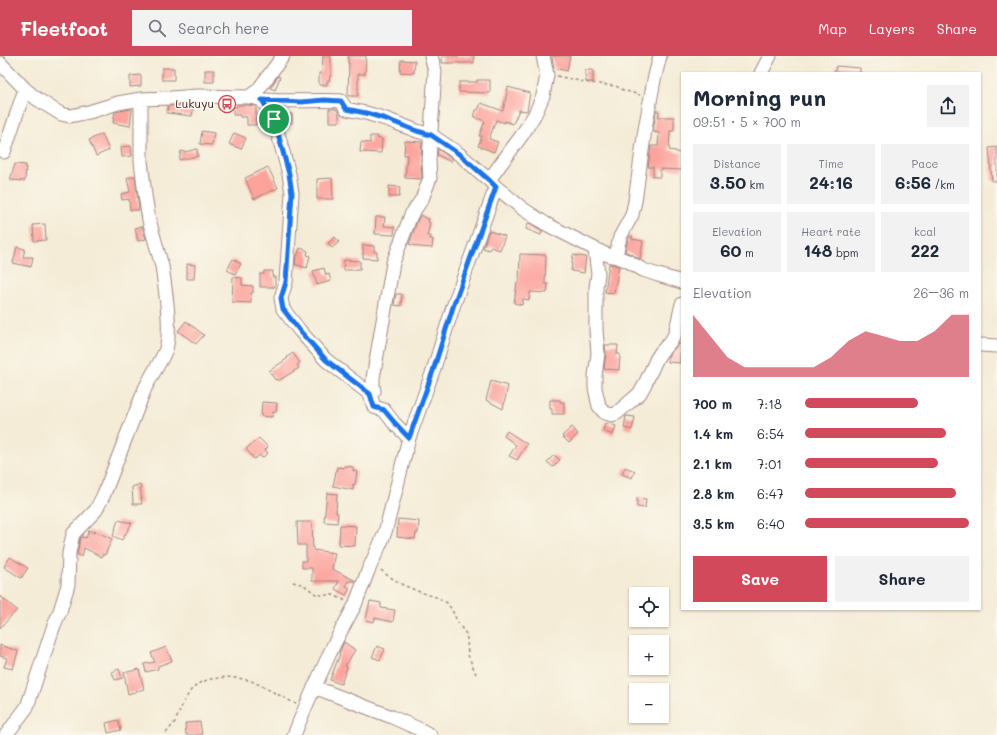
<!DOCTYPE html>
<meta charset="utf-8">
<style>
:root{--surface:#fff;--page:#f2f2f3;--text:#1f2937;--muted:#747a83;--accent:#d1495b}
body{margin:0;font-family:Mali,sans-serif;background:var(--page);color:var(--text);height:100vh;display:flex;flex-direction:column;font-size:15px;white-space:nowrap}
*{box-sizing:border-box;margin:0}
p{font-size:13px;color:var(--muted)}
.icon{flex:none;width:22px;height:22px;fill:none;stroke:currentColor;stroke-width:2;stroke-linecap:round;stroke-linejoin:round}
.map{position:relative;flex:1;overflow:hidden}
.panel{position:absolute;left:681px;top:16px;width:300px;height:538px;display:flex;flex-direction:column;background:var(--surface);border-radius:0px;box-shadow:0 1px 3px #0004}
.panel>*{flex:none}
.controls{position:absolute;left:629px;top:531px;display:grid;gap:8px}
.controls a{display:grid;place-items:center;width:40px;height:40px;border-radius:0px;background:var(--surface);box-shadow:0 1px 3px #0004;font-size:20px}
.pin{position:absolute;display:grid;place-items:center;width:34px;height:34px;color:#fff;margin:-17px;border:2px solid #fff;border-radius:50%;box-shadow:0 1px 4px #0007}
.round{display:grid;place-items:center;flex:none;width:42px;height:42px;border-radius:0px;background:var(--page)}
.overview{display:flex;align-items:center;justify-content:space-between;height:68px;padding:0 12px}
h1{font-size:22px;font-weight:800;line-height:30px}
.figures{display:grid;grid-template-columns:repeat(3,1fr);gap:6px;height:68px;padding:4px 12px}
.figures div{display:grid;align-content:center;border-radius:0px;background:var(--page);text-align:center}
.figures b{font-size:17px;font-weight:800}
.figures small{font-size:11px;font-weight:400}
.figures p{font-size:11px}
.chart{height:112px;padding:8px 12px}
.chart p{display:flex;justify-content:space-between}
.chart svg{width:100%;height:72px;margin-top:4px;fill:var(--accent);opacity:.7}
.action{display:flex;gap:8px;margin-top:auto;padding:8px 12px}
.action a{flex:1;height:46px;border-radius:0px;background:var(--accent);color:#fff;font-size:16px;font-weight:800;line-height:46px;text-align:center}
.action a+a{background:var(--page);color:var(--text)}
ul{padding:0 12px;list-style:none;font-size:13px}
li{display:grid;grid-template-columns:64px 48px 1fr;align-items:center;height:30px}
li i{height:10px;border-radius:5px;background:var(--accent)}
header{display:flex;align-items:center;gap:24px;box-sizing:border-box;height:56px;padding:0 20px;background:var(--accent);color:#fff}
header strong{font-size:19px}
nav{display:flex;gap:22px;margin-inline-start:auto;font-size:14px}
.search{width:280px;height:36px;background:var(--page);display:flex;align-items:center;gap:10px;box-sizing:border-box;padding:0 14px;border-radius:0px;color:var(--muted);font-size:15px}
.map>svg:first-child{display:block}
.building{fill:#fca39c}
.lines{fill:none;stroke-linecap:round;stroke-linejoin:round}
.minor-casing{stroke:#9f8681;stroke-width:15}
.path{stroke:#9f8681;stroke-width:1.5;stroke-dasharray:3 3;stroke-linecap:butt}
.minor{stroke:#fff;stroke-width:13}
.route-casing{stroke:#fff;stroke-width:8}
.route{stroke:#1a73e8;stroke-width:5}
.labels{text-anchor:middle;stroke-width:3;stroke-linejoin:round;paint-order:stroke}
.poi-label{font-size:12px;fill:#4a1f2b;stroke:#fbf7ec;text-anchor:end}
</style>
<header>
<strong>Fleetfoot</strong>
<div class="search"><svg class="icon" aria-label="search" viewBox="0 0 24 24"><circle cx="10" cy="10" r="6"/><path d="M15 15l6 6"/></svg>Search here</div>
<nav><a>Map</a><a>Layers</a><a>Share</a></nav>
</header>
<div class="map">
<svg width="997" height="679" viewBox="0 0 997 679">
<rect width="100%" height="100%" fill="#fbf7ec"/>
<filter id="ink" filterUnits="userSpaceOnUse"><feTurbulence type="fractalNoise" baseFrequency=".025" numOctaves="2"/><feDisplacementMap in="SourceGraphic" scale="8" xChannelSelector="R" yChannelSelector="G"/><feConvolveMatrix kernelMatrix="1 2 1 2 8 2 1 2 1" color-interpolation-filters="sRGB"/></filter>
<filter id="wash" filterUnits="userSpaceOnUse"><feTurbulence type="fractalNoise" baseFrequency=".012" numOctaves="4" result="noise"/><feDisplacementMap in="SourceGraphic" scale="16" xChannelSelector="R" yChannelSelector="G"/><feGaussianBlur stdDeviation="0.9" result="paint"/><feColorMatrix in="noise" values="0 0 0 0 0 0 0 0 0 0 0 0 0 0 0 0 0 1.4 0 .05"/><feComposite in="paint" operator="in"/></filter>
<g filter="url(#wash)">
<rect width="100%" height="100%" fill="#f4ecd7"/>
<g id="blocks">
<!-- building -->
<path class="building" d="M323,0H331V20H330L329,25H327V29H319V17H321L322,15Z
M348,0H366L365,18H358V40H348L349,7H348Z
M442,0H474V7H442Z
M552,0H570L567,15L554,12L552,2Z
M401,4L415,5L414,17L400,16Z
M836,10L860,12V17H835Z
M162,12H174V24H162Z
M205,14H214V26H205Z
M585,14H593V26H586V21H585Z
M141,19V30L130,31V20Z
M278,20L280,21L275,34L270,32Z
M477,24H490V37L459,36V26H477Z
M508,31L530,37L527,55L519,54L513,68L505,65V67L496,64L489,83L498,86L494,96L478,90L482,80H479L485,65L474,61L476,54H478L481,47L503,55Z
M194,48L192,60L167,57L168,50Z
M237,49H248L256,50V69H247V61H240V59H233V51H237Z
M130,53H132L130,70L113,67L115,56Z
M329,53H336L339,57V66H329Z
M656,55H659L658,61H674V75H670L669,94L676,95V96L682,97V114L660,113V121H653V111H648L651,90H658L659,77L653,76Z
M281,58H292V67L284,68Z
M202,75L214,77L212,89L200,88Z
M234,77L246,82L241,93L229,88Z
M102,78L109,94L96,100L89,84Z
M370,80H378L377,82L382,83L381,97L360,96L361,86L370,87Z
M405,85L422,86L421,105L422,121L421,123L405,122L407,99H404Z
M131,90L132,100L122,101L121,91Z
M997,91V125H992L989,92Z
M197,93L198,100L179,104L181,95L185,96Z
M438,93L452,103L451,106L437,99Z
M15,108L26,109L25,125L10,124Z
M268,111L278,132L254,143L245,122Z
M135,120L139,154H130L129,143L122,144L121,138L130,136L127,122Z
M332,122L333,143H317V123Z
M389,130L400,131L399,141H389Z
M421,159L423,160V161L429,163L428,166L430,167L427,180H431L430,183H433L432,192L420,191L409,188L418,163Z
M376,161H385L384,170L395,171L394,179L375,178Z
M528,167L532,168L542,175L541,179L526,173Z
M45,168L46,184L34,185L33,169Z
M142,170L146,183L138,185L135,172Z
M489,175L505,180L500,194L490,191L489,194L483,192Z
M630,180H632V183L643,185L640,203L625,195L628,184Z
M335,181L339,186L332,192L328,187Z
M363,189L374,190V196H377V203L363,202Z
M17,191L25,193L23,201H33L31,211L13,207Z
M300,192L308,195L307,199L310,200L307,212L295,208L296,199L297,200Z
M520,198L546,199L545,228H548L547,237L530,236L529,244L523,243L522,249L514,247L517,226H519Z
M573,199L586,201L584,217L571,215Z
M233,203L241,208L235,218L227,214Z
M344,204L360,205V213H356V214H343Z
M187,208L195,209L194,223H187Z
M609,208L619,210L614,237L605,236Z
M324,212L326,219L329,218L331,225L317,229L313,215Z
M264,215H273L272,221H275V231H260V218H264Z
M233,221L242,222V229L253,230V237H251V247L232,246Z
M396,238H402L401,250L394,249Z
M186,265L204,279L196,288L178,275Z
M678,288H682V296H680V307L668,306V300Z
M605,289H618L617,298H620L619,314L604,313L606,298Z
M293,297L300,307L297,309L299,312L278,325L276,323L275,324L269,315L288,302L287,301Z
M491,325L508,330L503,353L486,344Z
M550,344H560V346H564V358H552V353H550Z
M262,346L277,347L276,356H273L272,361L261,360Z
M626,360L635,361L632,374L624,372Z
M605,367L616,370L613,379L603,375Z
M572,371L578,378L569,387L562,380Z
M507,375L527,388L517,404L509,400L516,389L504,380Z
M259,382L268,391L265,394L268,397L262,402L260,399L254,403L246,393Z
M554,399L560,404L553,411L547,406Z
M344,410L353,411V415H357L355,429L353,428V434L333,430L337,411L344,412Z
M625,411L635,415L632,422L622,418Z
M140,428L142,448H133L132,431Z
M327,437L337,438L336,457H338L337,467L324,466Z
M637,442L646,443L645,452L637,451Z
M398,463L419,465L418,477H416L415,483L397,481Z
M118,464L132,467L122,484L113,480Z
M297,466H312L313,494L335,497L332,513L356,525H348L346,530L350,532L346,539L335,533L339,525H312V512H302V505H306V489H298Z
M340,469L356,470L355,490L339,489Z
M89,474L94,477L95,475L112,483L105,499L103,498L102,501L84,492L82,501L77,498L80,482L82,481L86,482Z
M10,501L28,512L21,522L4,511Z
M0,540L17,554L0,572Z
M370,545L381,547V552L395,554L393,566L375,562L374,566L366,564Z
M344,586L355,594L345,610L347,611L341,628L330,624L340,598L339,597Z
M0,589L18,595L13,613L4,611L7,602L0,600Z
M377,590L385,593L380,604L372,601Z
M166,591L172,605L158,610V613L146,616L144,608L155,606L151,597Z
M119,613L122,622L115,624L112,616Z
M139,613L144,633L128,638L124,617Z
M118,664L121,674L108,677L106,667Z
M200,666L202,679H186L185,667Z"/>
</g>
</g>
<g filter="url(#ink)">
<use href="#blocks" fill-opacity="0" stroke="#9f8681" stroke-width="1"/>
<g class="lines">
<!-- minor casing -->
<g class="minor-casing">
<path id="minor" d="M0,7L25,33L37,43L61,58L70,60L89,56L118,47L141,43L171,42L197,40L249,41L258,34L283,0
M761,17L770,0
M249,41C279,48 310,43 341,45L346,53L366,57L386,63L417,75L431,79L459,98L489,124L496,131L523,153L546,168L605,198L612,200L617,198V195L620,181L632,159L635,145L645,73L654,24L660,0
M262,44L274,63L289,118L292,137L286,226L281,242L283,253L300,275L326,304L370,338
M4,96L25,33
M489,124L522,79L535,58L543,40L547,19L543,0
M595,194L598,218L596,231V274L598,297L595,320V332L599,350L603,355L605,357L612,359L617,357L640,337L644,330L657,302L661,296L671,285L675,278L682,248
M614,200L628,205L643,214L658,219L682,226
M980,289L997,290
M409,382L394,367L384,354L374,351L370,338L374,335L373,329V322L393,207L411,159L422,143L430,122L429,105L435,15L431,0
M314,631L392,661L421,674L430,679
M6,679L27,651L53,572L60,555L68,529L69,497L73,478L96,454L104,438L142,340C144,334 147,328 150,323C155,313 162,304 166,293C172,271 165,233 162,210L149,164L145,139L141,105V43
M294,679L305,652L334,588L355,549L368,515L382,484L386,473L409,382L433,315L453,251L496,131"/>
</g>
<!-- path -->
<path class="path" d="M557,20L584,26L616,30L623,34L640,39
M381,514L387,519L403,529L420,536L439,542L447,547L452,554L458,567L466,578L467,583L468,599L476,618
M293,526L304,529L317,539H333L346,545
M166,677L175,666L184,645L191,634L201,626L211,623L227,621L244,623L254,626L296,648"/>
<!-- minor -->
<use href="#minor" class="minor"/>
</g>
</g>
<g class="lines" filter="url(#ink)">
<!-- route casing -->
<g class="route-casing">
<path id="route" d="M262,44L301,46L324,44L341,45L346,53L366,57L386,63L417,75L431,79L459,98L489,124L496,131L453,251L433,315L409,382L394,366L384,354L374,351L370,338L326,304L300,275L283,253L281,242L286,226L292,137L289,118L274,63Z"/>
</g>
<!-- route -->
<use href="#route" class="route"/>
</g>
<!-- icons -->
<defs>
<g id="bus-ring" transform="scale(0.9)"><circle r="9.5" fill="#fbf7ec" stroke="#d1495b" stroke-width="1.5"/><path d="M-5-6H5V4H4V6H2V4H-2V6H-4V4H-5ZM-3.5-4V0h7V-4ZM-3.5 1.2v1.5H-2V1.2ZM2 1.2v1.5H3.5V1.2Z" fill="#d1495b"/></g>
</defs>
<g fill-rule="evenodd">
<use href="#bus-ring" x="227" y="48"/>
</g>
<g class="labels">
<!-- poi labels -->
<g class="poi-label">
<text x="214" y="52">Lukuyu</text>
</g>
</g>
</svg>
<div class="controls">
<a><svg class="icon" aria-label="locate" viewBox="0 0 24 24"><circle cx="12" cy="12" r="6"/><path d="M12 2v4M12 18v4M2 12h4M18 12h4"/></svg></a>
<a>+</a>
<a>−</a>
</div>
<div class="pin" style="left:274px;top:63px;background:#1e9e55"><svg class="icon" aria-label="arrive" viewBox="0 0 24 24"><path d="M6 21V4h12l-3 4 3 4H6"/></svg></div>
<section class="panel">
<div class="overview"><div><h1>Morning run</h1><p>09:51 · 5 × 700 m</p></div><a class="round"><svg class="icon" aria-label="share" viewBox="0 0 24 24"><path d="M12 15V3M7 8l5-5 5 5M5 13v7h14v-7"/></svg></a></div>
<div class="figures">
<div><p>Distance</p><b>3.50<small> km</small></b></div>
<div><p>Time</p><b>24:16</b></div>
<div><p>Pace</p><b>6:56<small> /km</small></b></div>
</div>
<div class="figures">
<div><p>Elevation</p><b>60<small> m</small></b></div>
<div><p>Heart rate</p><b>148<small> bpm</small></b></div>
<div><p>kcal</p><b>222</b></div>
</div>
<div class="chart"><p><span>Elevation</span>26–36 m</p>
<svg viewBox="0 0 160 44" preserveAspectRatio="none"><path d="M0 44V6L10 19L20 32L30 38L40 38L50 38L60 38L70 38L80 32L90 22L100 16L110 19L120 22L130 22L140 16L150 6L160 6V44z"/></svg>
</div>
<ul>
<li><b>700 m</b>7:18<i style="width:69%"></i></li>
<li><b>1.4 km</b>6:54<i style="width:86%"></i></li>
<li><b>2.1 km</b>7:01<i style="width:81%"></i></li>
<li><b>2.8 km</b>6:47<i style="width:92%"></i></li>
<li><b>3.5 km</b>6:40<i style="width:100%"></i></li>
</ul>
<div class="action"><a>Save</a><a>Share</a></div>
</section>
</div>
